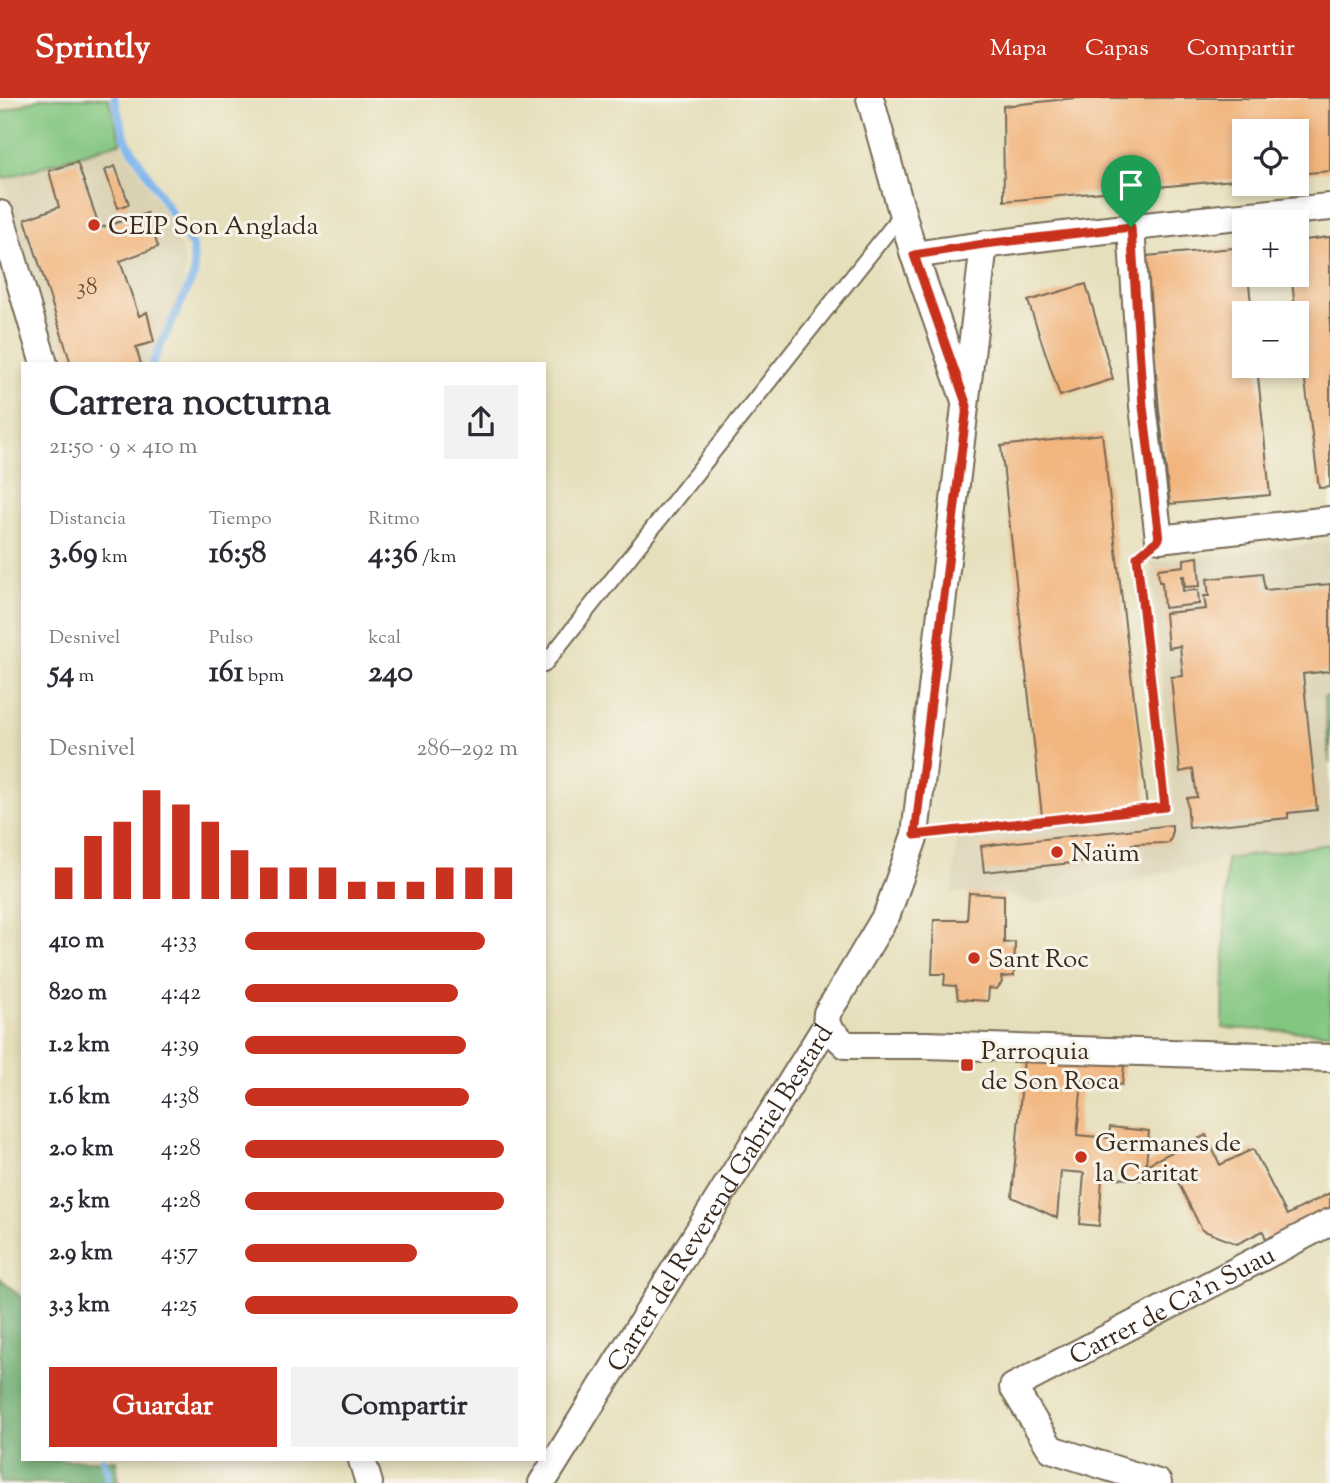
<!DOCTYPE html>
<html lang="es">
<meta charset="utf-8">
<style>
:root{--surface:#fff;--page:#f2f2f3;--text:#2b2b33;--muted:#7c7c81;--accent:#c8321e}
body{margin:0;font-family:"Sorts Mill Goudy",serif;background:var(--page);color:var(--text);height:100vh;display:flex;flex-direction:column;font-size:26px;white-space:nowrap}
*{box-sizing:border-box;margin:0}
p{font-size:23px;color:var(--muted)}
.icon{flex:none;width:38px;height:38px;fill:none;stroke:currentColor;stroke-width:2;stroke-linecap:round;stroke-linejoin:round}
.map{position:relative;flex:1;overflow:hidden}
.side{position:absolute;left:21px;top:264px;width:525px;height:1099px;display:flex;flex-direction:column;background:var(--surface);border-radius:0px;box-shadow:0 4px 10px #0003}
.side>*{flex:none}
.controls{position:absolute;left:1232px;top:21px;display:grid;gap:14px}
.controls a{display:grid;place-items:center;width:77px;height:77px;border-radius:0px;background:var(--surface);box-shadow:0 4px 10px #0003;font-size:35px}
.pin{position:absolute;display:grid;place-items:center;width:60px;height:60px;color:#fff;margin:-72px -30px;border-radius:50% 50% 50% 0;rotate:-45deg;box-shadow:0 0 7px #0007}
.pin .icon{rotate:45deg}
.round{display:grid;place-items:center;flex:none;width:74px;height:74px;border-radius:0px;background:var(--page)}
.head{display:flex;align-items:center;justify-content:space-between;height:119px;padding:0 28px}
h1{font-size:38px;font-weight:700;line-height:52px}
.stats{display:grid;grid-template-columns:repeat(3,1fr);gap:10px;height:119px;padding:7px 28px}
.stats div{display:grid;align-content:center}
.stats b{font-size:30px;font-weight:700}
.stats small{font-size:19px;font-weight:400}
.stats p{font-size:19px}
.chart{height:196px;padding:14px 28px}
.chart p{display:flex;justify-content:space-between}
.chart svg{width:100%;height:126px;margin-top:7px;stroke:var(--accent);stroke-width:6}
.action{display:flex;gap:14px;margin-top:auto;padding:14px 28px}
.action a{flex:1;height:80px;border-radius:0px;background:var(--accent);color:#fff;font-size:28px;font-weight:700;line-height:80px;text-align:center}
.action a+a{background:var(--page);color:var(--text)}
ul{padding:0 28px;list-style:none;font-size:23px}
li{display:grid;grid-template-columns:112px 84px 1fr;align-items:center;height:52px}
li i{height:18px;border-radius:9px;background:var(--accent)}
header{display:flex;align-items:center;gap:42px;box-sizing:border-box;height:98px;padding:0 35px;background:var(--accent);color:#fff}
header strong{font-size:33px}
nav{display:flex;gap:38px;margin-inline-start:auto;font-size:24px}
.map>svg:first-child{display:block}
.built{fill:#d9d0b1}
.green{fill:#82c680;stroke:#5e784f;stroke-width:2}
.forest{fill:#69ab6e;stroke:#526a46;stroke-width:2}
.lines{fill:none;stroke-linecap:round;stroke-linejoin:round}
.stream{stroke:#7bb5ec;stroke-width:8}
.building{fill:#f2b57e}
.service-casing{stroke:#776955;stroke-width:18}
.minor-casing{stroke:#776955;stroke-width:30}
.path{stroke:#776955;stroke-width:4.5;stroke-dasharray:5 5;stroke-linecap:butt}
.service{stroke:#fff;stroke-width:14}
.minor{stroke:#fff;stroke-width:26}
.route-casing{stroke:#fff;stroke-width:14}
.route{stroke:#c8321e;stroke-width:9}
.poi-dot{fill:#c8321e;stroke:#f7f3e8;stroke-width:2.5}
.labels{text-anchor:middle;stroke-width:6;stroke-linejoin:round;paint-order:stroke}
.number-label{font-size:23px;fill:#694d36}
.poi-label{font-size:26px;fill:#3b2a1e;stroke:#f7f3e8;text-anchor:start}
.street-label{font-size:26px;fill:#3b2a1e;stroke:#f7f3e8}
</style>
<header>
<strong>Sprintly</strong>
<nav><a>Mapa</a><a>Capas</a><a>Compartir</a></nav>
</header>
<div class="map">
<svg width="1330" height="1385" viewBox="0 0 1330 1385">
<rect width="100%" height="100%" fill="#f7f3e8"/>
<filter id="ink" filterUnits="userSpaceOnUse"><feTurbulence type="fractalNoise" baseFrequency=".0143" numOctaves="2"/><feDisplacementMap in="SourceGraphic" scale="14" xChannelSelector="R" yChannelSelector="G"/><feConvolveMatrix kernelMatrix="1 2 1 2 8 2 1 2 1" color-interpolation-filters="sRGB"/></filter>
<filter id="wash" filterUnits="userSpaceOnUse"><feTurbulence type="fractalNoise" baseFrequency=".00686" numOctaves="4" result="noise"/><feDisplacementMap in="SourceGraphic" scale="28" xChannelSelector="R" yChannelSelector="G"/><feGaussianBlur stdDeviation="1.57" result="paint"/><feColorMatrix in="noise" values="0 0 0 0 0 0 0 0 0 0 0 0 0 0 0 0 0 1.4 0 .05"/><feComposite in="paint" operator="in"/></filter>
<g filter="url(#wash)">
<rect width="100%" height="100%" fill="#e6dfbb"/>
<!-- built -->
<path class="built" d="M40,0H108L121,44L165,116L181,151L186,170L180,200L146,266H56L0,70V15Z
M1330,444V745L1226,761L1033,806L1004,797L952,795L957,738L1173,715L1172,687L1151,464Z"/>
<!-- green -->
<path class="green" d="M40,0H108L121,44L3,81L0,70V15Z
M1330,598V665L1324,599Z
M1330,746V935L1223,930L1226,761Z"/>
<!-- forest -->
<path class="forest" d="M0,1180L23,1201V1362H116L118,1385H0Z"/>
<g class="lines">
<!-- stream -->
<path class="stream" d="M114,0L126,42L193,150L194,177L152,266
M103,1362L107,1373L108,1385"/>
</g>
<g id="blocks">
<!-- building -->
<path class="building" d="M1075,0H1330V73L1297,76V33H1244V81L1004,103L1003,8Z
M77,64L100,130L147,115L158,149L120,163L139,218L147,214L154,244L136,249L141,266H71L25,121L59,109L49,73Z
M115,68L129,106L118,110L105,72Z
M1330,139V389L1319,390L1291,177H1297V143Z
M1244,149V177H1248L1252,215H1244V268H1257L1270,397L1170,406L1159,312L1147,158Z
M1086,186L1113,281L1060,298L1028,203Z
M1102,336L1147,708L1042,718L1001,348Z
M1198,459L1200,488L1185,489L1184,478H1182L1183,493L1198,492L1199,506L1164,510L1162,484H1159L1158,471L1184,468V461Z
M1262,475L1265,492L1330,486V573L1303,576L1317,712L1288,715V720L1189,730L1187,700L1197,699L1193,671L1180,674L1171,579L1183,578L1180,548L1168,550L1165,515L1206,511L1204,498H1209L1207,481Z
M1172,727V737L1169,745L1132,746V759L984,774L981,748Z
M969,795L1004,797V845L1015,844L1014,878L1001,879L1002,884L997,891L989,890L988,903L958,901L956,888L944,887L945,876H932L934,822H967Z
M1024,960L1124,968L1122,987L1082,983L1077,1037L1109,1040L1110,1029L1149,1033L1146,1067L1206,1037L1220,1067L1253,1051L1287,1117L1330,1095V1113L1267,1144L1263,1133L1237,1146L1202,1132L1173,1074L1156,1083L1102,1079L1099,1128L1080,1126L1084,1075L1061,1073L1057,1120L1012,1099Z"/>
</g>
</g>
<g filter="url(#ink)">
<use href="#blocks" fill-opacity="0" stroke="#776955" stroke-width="2"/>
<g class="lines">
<!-- service casing -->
<g class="service-casing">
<path id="service" d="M544,567L902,116"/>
</g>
<!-- minor casing -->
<g class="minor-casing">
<g id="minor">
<path d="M870,0L914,157L964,300"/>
<path d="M0,116L44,266"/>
<path d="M1131,129L1143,308L1159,441L1330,422"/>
<path d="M914,157C1052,136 1191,123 1330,109"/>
<path d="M826,928L846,947H926L1330,960"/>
<path d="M362,1362L369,1385"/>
<path id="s1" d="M542,1385L826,928L827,915L840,895L887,816L915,737L984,146"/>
<path id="s2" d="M1158,1385L1051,1351L1013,1289L1330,1124"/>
</g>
</g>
<!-- path -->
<path class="path" d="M940,735L1165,709L1137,459L1140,457"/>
<!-- service -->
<use href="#service" class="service"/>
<!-- minor -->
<use href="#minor" class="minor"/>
</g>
</g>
<g class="lines" filter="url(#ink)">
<!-- route casing -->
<g class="route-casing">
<path id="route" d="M1131,129L1143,308L1159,441L1137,459L1165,709L915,737L967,308L914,157L984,146Z"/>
</g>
<!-- route -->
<use href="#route" class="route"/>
</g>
<!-- markers -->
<g class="poi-dot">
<circle cx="94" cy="127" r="7"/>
<circle cx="1057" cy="754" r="7"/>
<circle cx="974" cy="860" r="7"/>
<rect x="960" y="960" width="14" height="14" rx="3.5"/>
<circle cx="1081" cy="1059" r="7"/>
</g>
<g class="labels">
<!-- number labels -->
<g class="number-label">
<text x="87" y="196">38</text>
</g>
<!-- poi labels -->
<g class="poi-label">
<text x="108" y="136">CEIP Son Anglada</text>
<text x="1071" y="763">Naüm</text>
<text x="988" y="869">Sant Roc</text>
<text x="981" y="961">Parroquia<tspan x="981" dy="30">de Son Roca</tspan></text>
<text x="1095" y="1053">Germanes de<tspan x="1095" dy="30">la Caritat</tspan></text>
</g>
<!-- street labels -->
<g class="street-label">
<text dy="9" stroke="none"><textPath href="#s1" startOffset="336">Carrer del Reverend Gabriel Bestard</textPath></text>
<text dy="9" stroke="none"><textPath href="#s2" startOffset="364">Carrer de Ca'n Suau</textPath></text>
</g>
</g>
</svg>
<div class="controls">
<a><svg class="icon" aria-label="locate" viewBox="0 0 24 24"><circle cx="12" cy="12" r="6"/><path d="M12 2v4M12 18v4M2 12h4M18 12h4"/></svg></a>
<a>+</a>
<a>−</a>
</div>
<div class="pin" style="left:1131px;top:129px;background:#1e9e55"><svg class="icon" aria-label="arrive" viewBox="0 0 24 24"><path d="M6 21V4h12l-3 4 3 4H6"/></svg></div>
<section class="side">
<div class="head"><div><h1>Carrera nocturna</h1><p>21:50 · 9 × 410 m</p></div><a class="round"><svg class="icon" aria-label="share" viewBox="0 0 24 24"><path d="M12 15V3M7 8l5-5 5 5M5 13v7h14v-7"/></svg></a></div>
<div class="stats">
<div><p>Distancia</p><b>3.69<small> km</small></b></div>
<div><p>Tiempo</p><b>16:58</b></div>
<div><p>Ritmo</p><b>4:36<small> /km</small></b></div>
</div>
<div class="stats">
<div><p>Desnivel</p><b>54<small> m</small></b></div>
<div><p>Pulso</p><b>161<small> bpm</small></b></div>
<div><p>kcal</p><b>240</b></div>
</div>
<div class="chart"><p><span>Desnivel</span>286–292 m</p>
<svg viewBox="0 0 160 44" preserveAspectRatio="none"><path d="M5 44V33M15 44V22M25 44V17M35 44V6M45 44V11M55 44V17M65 44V27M75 44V33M85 44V33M95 44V33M105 44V38M115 44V38M125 44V38M135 44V33M145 44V33M155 44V33"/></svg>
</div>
<ul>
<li><b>410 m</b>4:33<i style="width:88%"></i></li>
<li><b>820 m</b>4:42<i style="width:78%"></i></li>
<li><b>1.2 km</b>4:39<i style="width:81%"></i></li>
<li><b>1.6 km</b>4:38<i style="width:82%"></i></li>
<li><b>2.0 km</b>4:28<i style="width:95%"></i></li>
<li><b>2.5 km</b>4:28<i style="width:95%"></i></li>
<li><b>2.9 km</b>4:57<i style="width:63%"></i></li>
<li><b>3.3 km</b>4:25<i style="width:100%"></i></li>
</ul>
<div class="action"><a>Guardar</a><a>Compartir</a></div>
</section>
</div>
